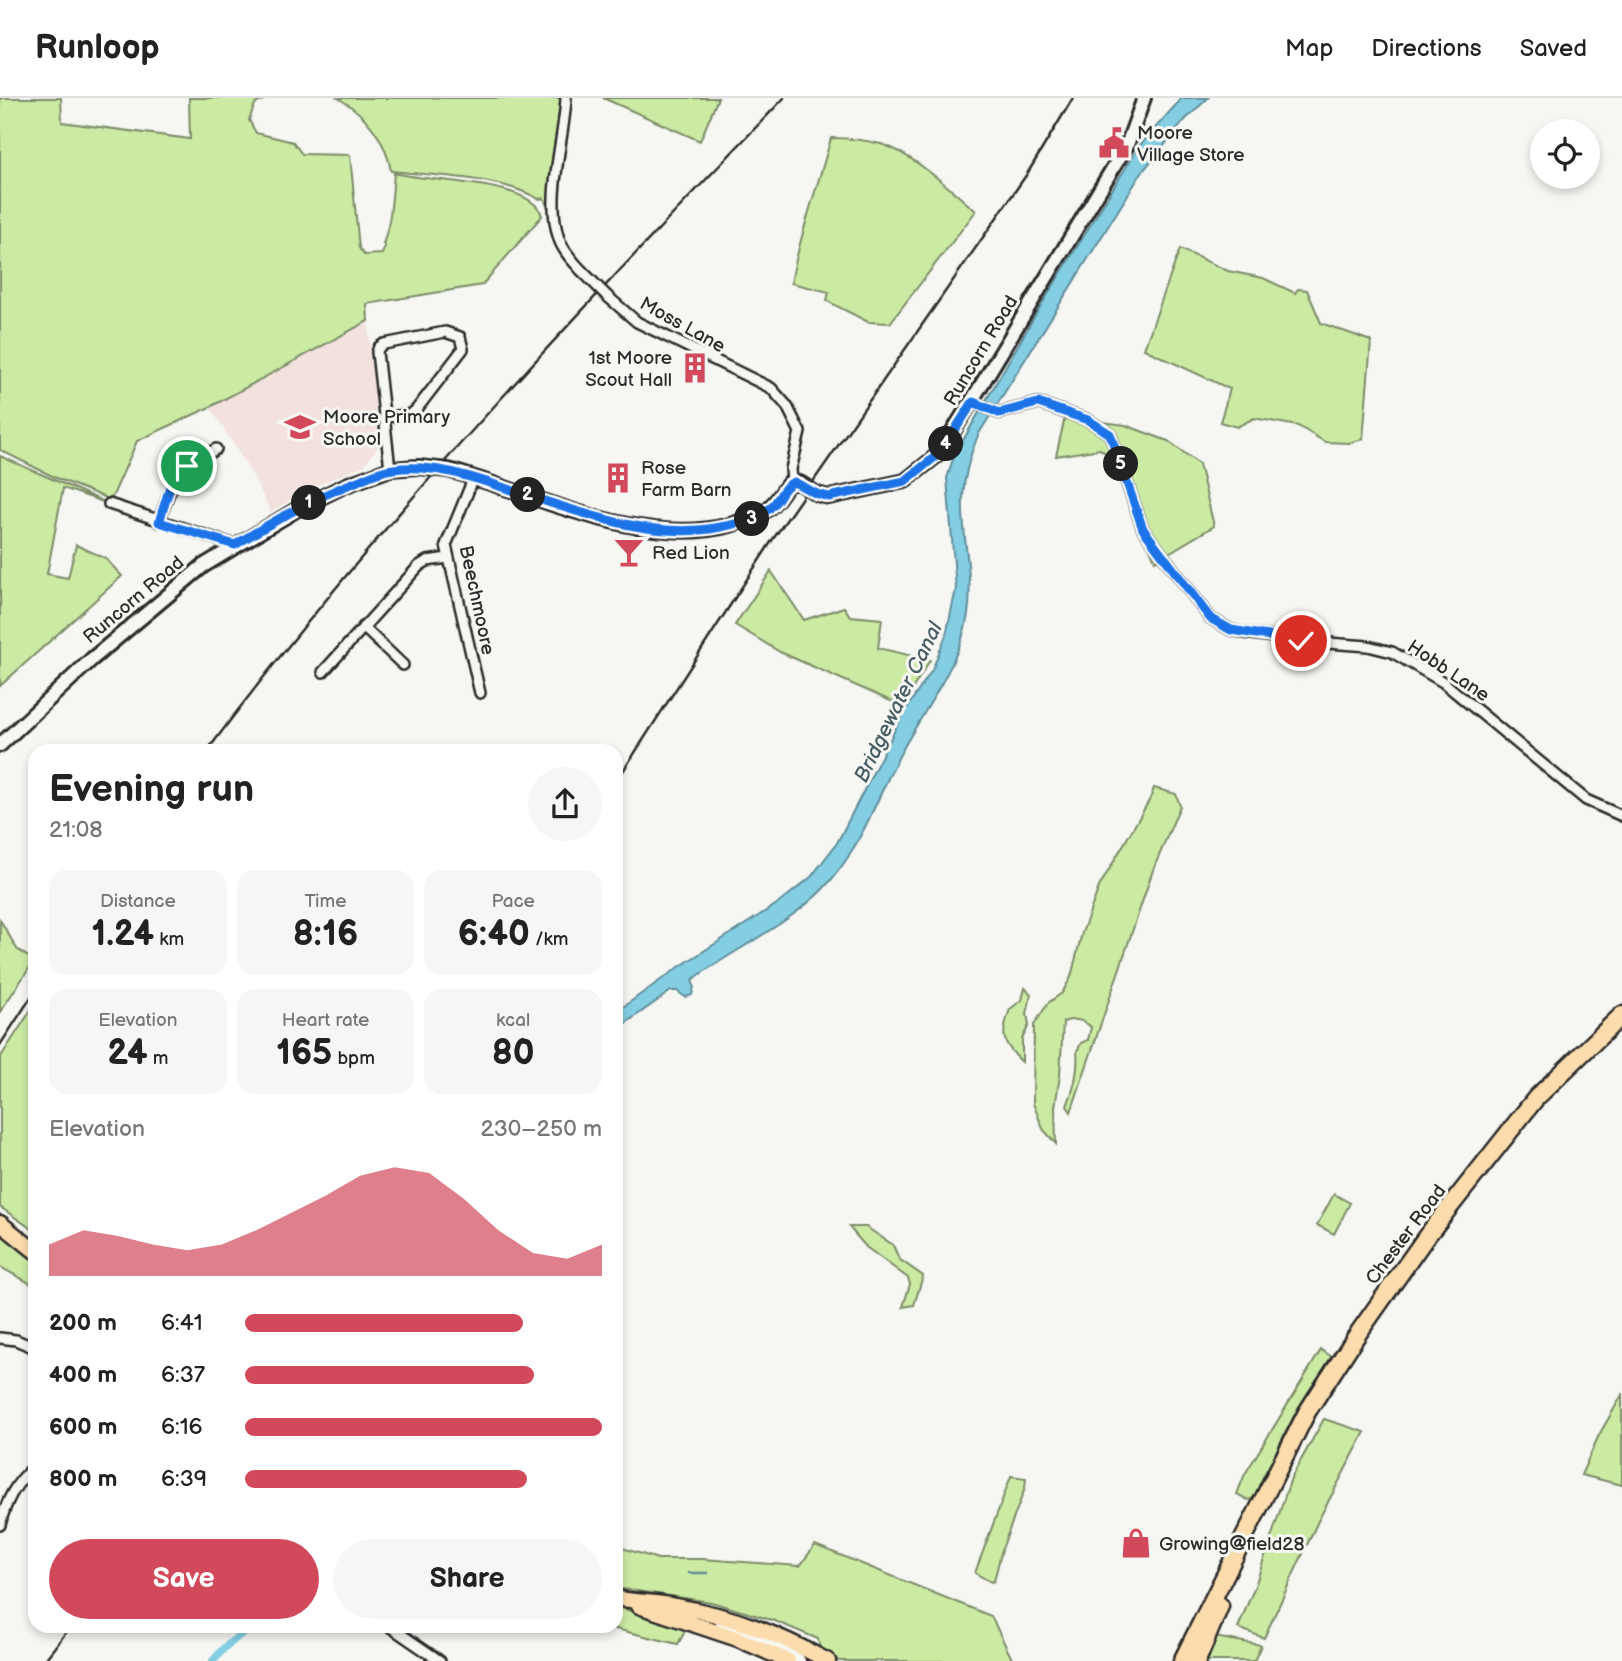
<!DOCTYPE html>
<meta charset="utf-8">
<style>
:root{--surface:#fff;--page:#f6f6f6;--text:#222;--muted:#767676;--line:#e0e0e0;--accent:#d1495b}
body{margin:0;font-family:"Balsamiq Sans",sans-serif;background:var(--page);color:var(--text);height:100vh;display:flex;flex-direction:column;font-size:26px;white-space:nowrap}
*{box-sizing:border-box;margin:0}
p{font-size:23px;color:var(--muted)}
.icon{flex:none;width:38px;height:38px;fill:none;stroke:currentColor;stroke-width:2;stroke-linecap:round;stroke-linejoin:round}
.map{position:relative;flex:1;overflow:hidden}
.side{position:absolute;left:28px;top:646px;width:595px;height:889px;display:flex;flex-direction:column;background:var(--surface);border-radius:21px;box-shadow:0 4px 10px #0003}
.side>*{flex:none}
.buttons{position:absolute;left:1530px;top:21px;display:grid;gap:14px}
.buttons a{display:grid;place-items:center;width:70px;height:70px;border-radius:50%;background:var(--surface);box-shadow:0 4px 10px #0003;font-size:35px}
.pin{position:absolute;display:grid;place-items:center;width:60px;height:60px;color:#fff;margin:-30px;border:4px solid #fff;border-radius:50%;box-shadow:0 2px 7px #0007}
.km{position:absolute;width:35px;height:35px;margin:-18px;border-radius:50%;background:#222;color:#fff;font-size:19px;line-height:35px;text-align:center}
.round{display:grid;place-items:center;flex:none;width:74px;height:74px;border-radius:37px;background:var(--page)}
.headline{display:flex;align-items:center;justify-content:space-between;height:119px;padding:0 21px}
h1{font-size:38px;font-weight:600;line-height:52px}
.figures{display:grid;grid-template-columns:repeat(3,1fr);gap:10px;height:119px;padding:7px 21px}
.figures div{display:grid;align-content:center;border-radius:18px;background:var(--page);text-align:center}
.figures b{font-size:35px;font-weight:600}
.figures small{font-size:19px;font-weight:400}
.figures p{font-size:19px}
.chart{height:196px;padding:14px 21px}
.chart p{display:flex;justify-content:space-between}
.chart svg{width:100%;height:126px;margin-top:7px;fill:var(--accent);opacity:.7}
.action{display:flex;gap:14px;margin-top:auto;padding:14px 21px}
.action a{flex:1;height:80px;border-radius:42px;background:var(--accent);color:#fff;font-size:28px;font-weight:600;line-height:80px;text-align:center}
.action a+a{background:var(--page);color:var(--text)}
ul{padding:0 21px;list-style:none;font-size:23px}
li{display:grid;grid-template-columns:112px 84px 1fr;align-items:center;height:52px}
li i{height:18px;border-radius:9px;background:var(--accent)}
header{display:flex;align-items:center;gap:42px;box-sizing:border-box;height:98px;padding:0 35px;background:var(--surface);border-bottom:2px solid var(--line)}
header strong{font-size:33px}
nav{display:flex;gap:38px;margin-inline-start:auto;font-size:24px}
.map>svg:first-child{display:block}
.built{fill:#f2e1dd}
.green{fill:#cbeba3;stroke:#7b8b67;stroke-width:2}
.water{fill:#83cee3;stroke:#608d99;stroke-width:2}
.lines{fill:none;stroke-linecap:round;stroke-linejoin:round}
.stream{stroke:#608d99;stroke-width:2.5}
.canal{stroke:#83cee3;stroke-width:8}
.street-casing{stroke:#2b2b2b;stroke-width:14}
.secondary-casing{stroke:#2b2b2b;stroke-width:18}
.primary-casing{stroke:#2b2b2b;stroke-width:19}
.highway-casing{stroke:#2b2b2b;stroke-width:21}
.street{stroke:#f6f6f2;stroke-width:9}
.secondary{stroke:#f6f6f2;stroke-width:12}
.primary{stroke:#fcdcac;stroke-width:14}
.highway{stroke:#fcdcac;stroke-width:16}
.rail{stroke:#2b2b2b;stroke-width:2.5}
.street-bridge-casing{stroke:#2b2b2b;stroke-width:14;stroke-linecap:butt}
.secondary-bridge-casing{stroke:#2b2b2b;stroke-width:18;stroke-linecap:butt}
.street-bridge{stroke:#f6f6f2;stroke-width:9}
.secondary-bridge{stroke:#f6f6f2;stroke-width:12}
.route-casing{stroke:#fff;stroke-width:14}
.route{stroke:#1a73e8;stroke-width:9}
.labels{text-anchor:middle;stroke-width:6;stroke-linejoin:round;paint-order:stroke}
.poi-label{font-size:19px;fill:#2b2b2b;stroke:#f6f6f2;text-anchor:start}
.street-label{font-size:19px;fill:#2b2b2b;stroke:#f6f6f2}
.water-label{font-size:21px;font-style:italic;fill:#455c62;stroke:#f6f6f2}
</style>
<header>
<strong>Runloop</strong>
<nav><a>Map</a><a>Directions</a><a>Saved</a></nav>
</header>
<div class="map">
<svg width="1622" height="1563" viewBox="0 0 1622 1563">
<rect width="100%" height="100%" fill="#f6f6f2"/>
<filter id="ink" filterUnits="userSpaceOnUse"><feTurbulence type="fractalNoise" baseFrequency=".0143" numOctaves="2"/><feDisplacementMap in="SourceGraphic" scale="14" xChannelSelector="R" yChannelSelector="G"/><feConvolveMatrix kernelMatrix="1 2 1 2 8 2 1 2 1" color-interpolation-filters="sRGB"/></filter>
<g filter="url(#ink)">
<!-- built -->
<path class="built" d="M368,223L379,348L364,367L306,392L271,414L252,376L210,309Z"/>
<!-- green -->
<path class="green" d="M0,0H61L62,24L190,41L189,0H268L255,6L249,22L256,35L293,44L302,56L350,57L359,150L364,157L382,156L385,148L383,146C391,124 392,99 394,75C425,84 534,82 542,118L482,187L367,206L368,223L210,309L137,343L111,402L54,379L0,352Z
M338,0H561L551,103L547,108L544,100L539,101C498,78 436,78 391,73C386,42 366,16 338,0Z
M603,0H718L700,43Z
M831,40C847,40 865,42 881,46C912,55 951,92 976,113L890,225L868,224L827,203L829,194L791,185C800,135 818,88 831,40Z
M1180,151L1228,173L1263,180L1295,195L1298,191L1307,192L1321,225L1371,243L1363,341L1349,345L1325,344L1298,328L1254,320L1237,329L1220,324L1230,291L1144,251Z
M1065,319L1125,327L1168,343L1199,366L1214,428L1155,463L1115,362L1100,351L1056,358Z
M0,358L109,406L63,390L47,476L68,480L76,447L105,460L122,478L0,588Z
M771,473L804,522L844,509L850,518L882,521L878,550L930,562L902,608L780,554L735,527Z
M1154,690L1176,696L1180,708L1153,772L1071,1014L1067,1008C1074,991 1079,971 1077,953L1081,945L1088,942L1091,929C1082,921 1074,920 1063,924L1060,977L1055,1009L1056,1046L1043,1031L1033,1005L1034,927L1048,905L1062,895L1071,879L1082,835L1099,789L1150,701Z
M0,822L17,851L34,863L0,914Z
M1025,890L1031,896L1027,916L1029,927L1022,941V964C1002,945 1000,938 1010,911L1022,902Z
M35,906V1133L0,1109V960Z
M1334,1096L1350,1105L1334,1136L1317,1127Z
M0,1129L35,1161V1188L0,1169Z
M849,1129H866L893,1147L899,1161L923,1178L914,1207L903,1209L910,1186L908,1180L866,1149Z
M1321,1252L1334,1260C1307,1290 1290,1324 1273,1360C1266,1374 1258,1385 1255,1400L1248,1402L1237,1396L1245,1376Z
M1622,1297V1387L1581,1377L1599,1337Z
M1324,1321L1365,1334L1318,1423L1264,1540L1238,1530L1255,1488L1291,1380Z
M1011,1378L1026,1380L1025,1390L1002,1451L994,1483L991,1484L975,1475Z
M815,1447L991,1518L1013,1563H839L820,1551L818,1541L775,1523L711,1504L616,1490V1448L658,1461H702L800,1468Z
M616,1509L688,1528L678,1546L603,1528H616Z
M1214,1539L1261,1547L1254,1563H1203Z"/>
<!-- water -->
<path class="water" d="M1182,0H1208L1185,22L1142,74L978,337C970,357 964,378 963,399C961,438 974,477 968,516C961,563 927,608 904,649C877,697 862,751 823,791C789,826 732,853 692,882L694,888L692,897L685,899L677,893H671L616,932V914L679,869L780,804L811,779L837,745L903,616L932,572L946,537L956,491L947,380L954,358L1037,214L1139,48Z"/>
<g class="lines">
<!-- stream -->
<path class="stream" d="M689,1475H708"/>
<!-- canal -->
<path class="canal" d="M213,1563L224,1550L251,1528"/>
<!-- street casing -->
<g class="street-casing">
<path id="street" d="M566,0C564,43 545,100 559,141C563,153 573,163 581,172
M607,198L637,224L771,290L787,308L800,334L791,371L792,384
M973,304L999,315L1038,305L1088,322L1110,336L1143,431L1210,520L1231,532L1245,535L1301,543L1368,548L1392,554L1443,584L1586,702L1622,718
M384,319L410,317L416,312L463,251L460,239L445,234L384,246L379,249L377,254L390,371
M474,379L446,447L480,595
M109,406L235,447
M159,424C173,380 177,374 216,351
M363,529L403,567
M323,574L419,468L427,463L448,460
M0,1240L16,1242L35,1250
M0,1427C6,1403 15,1385 35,1368
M389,1528L440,1563"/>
</g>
<!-- secondary casing -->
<g class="secondary-casing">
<path id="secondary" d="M448,372C534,395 641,451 730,427C742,423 754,421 765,413C776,406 781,395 789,385H800
M817,396L829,399L905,383L940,355L1127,47L1144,0
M0,647L92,561L203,468L301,409L346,387L390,371L418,369
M722,1523L791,1553L799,1563"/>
</g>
<!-- primary casing -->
<g class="primary-casing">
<path id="primary" d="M0,1125L35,1153
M616,1500C636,1504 656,1504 675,1508C734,1518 776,1535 828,1563
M639,1508L738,1541L788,1563"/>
</g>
<!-- highway casing -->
<g class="highway-casing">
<path id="highway" d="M1182,1563L1307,1314L1357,1237L1426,1139L1536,1000L1622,917
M1197,1563L1220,1508"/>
</g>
<!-- street -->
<use href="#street" class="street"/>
<!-- secondary -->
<use href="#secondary" class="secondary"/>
<!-- primary -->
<use href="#primary" class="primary"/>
<!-- highway -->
<use href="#highway" class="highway"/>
<!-- rail -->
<path class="rail" d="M207,653C381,420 583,210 784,0
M616,684L771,444L1027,76L1073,0
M0,947L35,893
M44,1563L71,1528"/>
<!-- street-bridge casing -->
<g class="street-bridge-casing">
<path id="street-bridge" d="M581,172L607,198"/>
</g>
<!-- secondary-bridge casing -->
<g class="secondary-bridge-casing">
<path id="secondary-bridge" d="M418,369L448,372
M800,385L817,396"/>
</g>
<!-- street-bridge -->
<use href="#street-bridge" class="street-bridge"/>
<!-- secondary-bridge -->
<use href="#secondary-bridge" class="secondary-bridge"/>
</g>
</g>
<g class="lines" filter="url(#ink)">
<!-- route casing -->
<g class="route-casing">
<path id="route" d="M187,368L170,389L159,424L235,447C274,423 315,399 358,383C369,378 381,372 393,371C432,366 466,377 502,389C569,410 649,444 720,429C738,426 760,421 773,407C781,399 783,388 794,384L817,396L829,399L905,383L940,355L973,304L999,315L1038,305L1088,322L1110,336L1143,431L1210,520L1231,532L1301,543"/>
</g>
<!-- route -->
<use href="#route" class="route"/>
</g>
<!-- icons -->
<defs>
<g id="civic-bare" transform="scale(2.415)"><path d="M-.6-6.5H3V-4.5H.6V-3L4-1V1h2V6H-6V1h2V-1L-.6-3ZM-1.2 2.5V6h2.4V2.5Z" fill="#d1495b" stroke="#f6f6f2" stroke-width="2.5" paint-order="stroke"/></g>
<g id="building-bare" transform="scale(2.415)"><path d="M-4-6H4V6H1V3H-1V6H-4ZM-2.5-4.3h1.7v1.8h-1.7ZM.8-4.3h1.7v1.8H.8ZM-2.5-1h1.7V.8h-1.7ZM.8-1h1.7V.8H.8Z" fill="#d1495b" stroke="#f6f6f2" stroke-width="2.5" paint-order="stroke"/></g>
<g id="school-bare" transform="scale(2.415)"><path d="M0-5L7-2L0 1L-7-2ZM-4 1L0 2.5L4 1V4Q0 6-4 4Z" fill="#d1495b" stroke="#f6f6f2" stroke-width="2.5" paint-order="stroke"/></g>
<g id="bar-bare" transform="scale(2.415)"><path d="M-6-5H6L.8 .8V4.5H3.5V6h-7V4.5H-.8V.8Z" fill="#d1495b" stroke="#f6f6f2" stroke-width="2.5" paint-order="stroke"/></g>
<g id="shop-bare" transform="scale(2.415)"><path d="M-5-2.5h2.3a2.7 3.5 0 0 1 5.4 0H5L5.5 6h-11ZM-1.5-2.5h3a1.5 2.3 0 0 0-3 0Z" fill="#d1495b" stroke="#f6f6f2" stroke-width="2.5" paint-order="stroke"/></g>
</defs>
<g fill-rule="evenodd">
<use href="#civic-bare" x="1114" y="45"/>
<use href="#building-bare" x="695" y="270"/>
<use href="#school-bare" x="300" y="329"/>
<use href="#building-bare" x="618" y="380"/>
<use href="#bar-bare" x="629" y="454"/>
<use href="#shop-bare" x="1136" y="1445"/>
</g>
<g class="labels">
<!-- poi labels -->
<g class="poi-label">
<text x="1137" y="41">Moore<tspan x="1137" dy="22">Village Store</tspan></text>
<text x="672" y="266" text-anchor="end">1st Moore<tspan x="672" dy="22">Scout Hall</tspan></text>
<text x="323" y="325">Moore Primary<tspan x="323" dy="22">School</tspan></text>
<text x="641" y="376">Rose<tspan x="641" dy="22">Farm Barn</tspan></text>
<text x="652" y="461">Red Lion</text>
<text x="1159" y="1452">Growing@field28</text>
</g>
<!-- street labels -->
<g class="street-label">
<text transform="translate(683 226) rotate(29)" y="7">Moss Lane</text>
<text transform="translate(980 252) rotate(-59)" y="7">Runcorn Road</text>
<text transform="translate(133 501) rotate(-40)" y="7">Runcorn Road</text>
<text transform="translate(478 502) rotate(78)" y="7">Beechmoore</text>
<text transform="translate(1449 572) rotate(34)" y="7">Hobb Lane</text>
<text transform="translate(1405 1136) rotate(-53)" y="7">Chester Road</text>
</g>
<!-- water labels -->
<g class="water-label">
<text transform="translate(898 604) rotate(-64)" y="7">Bridgewater Canal</text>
</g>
</g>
</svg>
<div class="buttons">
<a><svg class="icon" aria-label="locate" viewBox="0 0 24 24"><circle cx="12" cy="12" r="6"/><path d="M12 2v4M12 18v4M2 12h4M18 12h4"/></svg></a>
</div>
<div class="pin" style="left:187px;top:368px;background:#1e9e55"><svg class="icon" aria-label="arrive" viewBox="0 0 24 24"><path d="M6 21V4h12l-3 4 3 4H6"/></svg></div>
<div class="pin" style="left:1301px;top:543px;background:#d93025"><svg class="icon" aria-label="check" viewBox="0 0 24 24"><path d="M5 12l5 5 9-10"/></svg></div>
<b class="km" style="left:309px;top:405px">1</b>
<b class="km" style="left:528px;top:397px">2</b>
<b class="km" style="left:752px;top:421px">3</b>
<b class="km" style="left:946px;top:346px">4</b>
<b class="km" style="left:1121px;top:366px">5</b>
<section class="side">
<div class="headline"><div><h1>Evening run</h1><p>21:08</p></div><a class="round"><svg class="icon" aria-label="share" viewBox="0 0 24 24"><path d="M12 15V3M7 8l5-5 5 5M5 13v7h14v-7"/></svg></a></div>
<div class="figures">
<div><p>Distance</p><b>1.24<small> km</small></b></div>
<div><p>Time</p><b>8:16</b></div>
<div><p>Pace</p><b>6:40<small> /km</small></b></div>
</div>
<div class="figures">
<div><p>Elevation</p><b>24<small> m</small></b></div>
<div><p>Heart rate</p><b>165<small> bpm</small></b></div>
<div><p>kcal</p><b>80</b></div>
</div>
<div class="chart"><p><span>Elevation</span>230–250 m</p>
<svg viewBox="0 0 160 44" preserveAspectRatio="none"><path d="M0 44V33L10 28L20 30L30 33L40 35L50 33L60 28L70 22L80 16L90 9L100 6L110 8L120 17L130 28L140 36L150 38L160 33V44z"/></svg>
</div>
<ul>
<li><b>200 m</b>6:41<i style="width:78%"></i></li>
<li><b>400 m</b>6:37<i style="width:81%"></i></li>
<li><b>600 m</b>6:16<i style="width:100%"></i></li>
<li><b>800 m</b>6:39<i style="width:79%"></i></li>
</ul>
<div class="action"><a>Save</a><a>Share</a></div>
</section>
</div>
